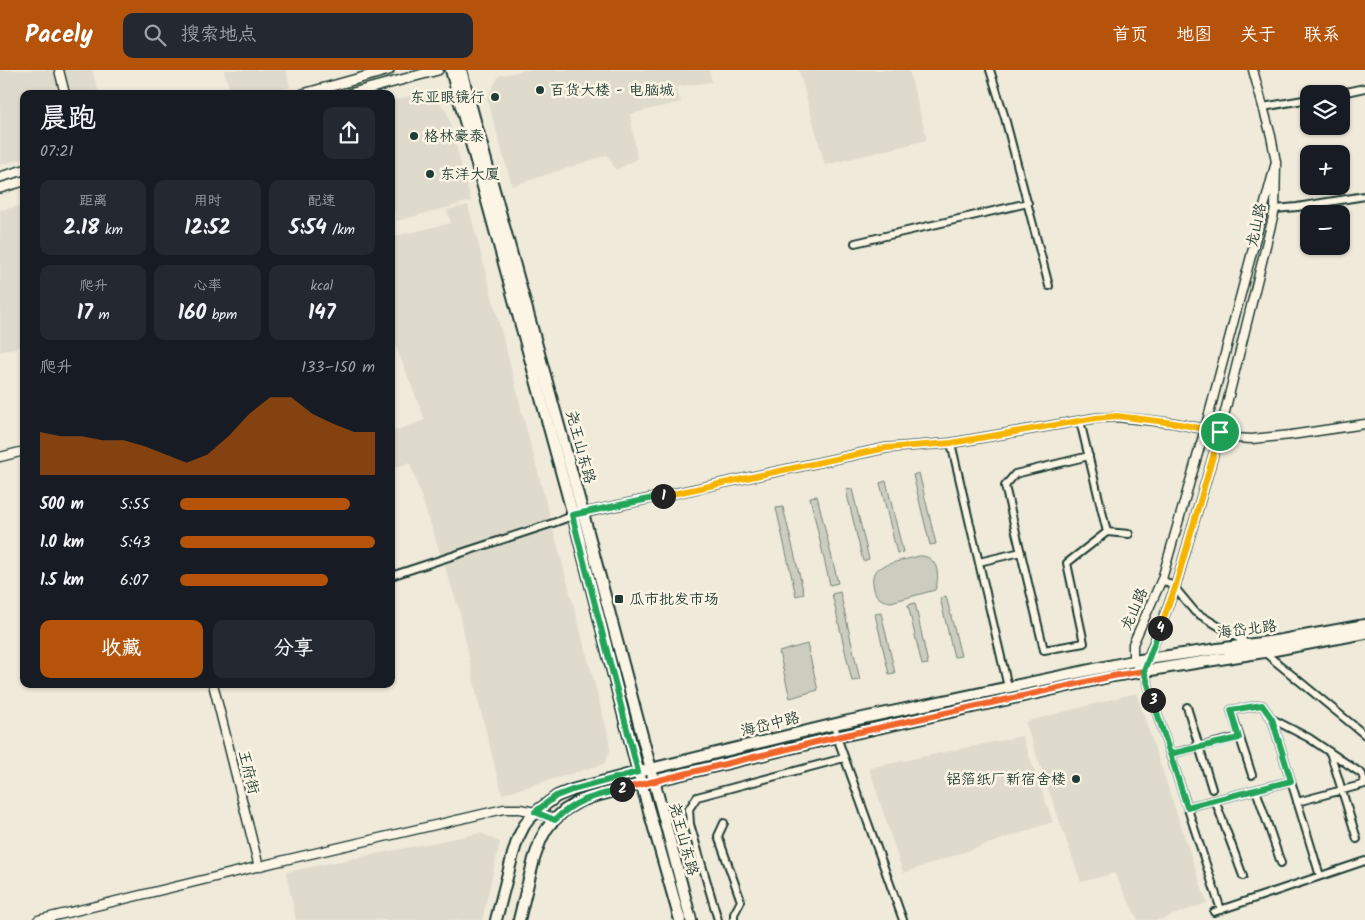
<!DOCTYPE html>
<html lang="zh">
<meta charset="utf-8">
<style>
:root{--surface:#171b24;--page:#242831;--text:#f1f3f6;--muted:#9ea1a6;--accent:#b45309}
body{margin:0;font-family:Kalam,"LXGW WenKai TC",sans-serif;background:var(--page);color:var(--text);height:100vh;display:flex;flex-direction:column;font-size:19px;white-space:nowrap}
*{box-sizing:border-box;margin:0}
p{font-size:16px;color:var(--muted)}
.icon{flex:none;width:28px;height:28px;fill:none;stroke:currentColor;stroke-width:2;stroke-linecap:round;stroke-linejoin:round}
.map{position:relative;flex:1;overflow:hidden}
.sheet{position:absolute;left:20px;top:20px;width:375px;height:598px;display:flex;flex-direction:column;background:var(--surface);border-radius:10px;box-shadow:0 1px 4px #0004}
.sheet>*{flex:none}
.fabs{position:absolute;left:1300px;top:15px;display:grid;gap:10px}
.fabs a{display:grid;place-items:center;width:50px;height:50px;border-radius:10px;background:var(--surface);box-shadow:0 1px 4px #0004;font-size:25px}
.pin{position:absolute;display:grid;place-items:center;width:42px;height:42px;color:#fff;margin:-21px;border:2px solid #fff;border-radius:50%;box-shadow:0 1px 5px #0007}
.km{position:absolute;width:25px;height:25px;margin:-12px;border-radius:50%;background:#222;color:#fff;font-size:14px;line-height:25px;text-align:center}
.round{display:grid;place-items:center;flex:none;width:52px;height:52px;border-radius:10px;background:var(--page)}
.headline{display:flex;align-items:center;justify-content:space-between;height:85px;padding:0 20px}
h1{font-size:28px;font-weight:800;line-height:38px}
.stats{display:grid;grid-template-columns:repeat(3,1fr);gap:8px;height:85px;padding:5px 20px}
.stats div{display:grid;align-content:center;border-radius:10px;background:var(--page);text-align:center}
.stats b{font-size:21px;font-weight:800}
.stats small{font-size:14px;font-weight:400}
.stats p{font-size:14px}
.chart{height:140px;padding:10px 20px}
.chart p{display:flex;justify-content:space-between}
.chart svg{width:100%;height:90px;margin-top:5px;fill:var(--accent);opacity:.7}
.action{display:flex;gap:10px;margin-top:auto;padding:10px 20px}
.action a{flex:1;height:58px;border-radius:10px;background:var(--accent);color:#fff;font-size:20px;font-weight:800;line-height:58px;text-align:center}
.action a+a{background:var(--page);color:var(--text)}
ul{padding:0 20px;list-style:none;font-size:16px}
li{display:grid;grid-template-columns:80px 60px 1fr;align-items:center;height:38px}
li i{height:12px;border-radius:6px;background:var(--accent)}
header{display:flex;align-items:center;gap:30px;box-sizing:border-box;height:70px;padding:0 25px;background:var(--accent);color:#fff}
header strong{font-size:24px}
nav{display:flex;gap:28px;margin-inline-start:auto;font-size:18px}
.search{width:350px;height:45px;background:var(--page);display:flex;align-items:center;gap:12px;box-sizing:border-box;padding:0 18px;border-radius:10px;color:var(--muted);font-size:19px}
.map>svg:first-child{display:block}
.built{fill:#dedbcc}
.green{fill:#cccdbf;stroke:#76857a}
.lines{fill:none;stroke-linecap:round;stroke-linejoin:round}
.minor-casing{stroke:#1f3d34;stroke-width:10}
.tertiary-casing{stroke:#1f3d34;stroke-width:11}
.secondary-casing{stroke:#1f3d34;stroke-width:12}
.primary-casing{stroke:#1f3d34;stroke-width:14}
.minor{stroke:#fcf5e5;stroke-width:6}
.tertiary{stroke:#fcf5e5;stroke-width:8}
.secondary{stroke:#fcf5e5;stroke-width:9}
.primary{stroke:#fcf5e5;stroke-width:10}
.split-1-casing{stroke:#fff;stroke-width:10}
.split-2-casing{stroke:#fff;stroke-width:10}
.split-3-casing{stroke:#fff;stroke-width:10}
.split-4-casing{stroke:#fff;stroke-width:10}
.split-5-casing{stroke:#fff;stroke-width:10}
.split-1{stroke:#f5b400;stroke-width:6}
.split-2{stroke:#22a559;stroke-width:6}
.split-3{stroke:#f0652b;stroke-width:6}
.split-4{stroke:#22a559;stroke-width:6}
.split-5{stroke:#f5b400;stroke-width:6}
.poi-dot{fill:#1f3d34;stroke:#fcf5e5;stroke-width:2}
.labels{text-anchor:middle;stroke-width:5;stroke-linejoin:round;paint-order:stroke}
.poi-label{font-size:15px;fill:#1f3d34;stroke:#fcf5e5;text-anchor:start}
.street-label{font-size:15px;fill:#1f3d34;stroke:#fcf5e5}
</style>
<header>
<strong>Pacely</strong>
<div class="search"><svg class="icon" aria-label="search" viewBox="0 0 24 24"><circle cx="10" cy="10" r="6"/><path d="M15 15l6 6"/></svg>搜索地点</div>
<nav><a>首页</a><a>地图</a><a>关于</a><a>联系</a></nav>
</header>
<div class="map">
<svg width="1365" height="850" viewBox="0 0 1365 850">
<rect width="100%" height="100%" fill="#efeada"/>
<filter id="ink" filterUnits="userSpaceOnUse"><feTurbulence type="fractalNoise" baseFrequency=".02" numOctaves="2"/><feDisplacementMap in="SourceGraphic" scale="10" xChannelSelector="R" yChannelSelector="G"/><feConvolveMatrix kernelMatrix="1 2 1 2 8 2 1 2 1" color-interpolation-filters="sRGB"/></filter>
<g filter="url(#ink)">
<!-- built -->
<path class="built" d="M0,0H92L99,24H24V88L0,95Z
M224,0H286L290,17L265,24H231Z
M525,0H709L712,12L675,17L681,32L630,44L637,89L616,100L607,85L512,116L487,28L499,6Z
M799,0H909L927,70L825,95Z
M414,25H422L435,28L443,37L447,43L471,131L397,151L391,129V31Z
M24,135V275L0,282V140Z
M468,135L518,325L522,343L608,664L610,681L604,694L502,724L477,626L459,539L410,393L391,398V362L425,350L391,264V167L451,153L447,140Z
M1136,623L1207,833L1159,850H1138L1114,803L1081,812L1025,652Z
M1022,666L1053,752L903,803L869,698Z
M481,763L500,772L482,850H296L286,802Z"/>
<!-- green -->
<path class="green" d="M919,403L936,474L930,475L913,405Z
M886,411L903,482L897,483L880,413Z
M852,419L869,489L863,491L846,420Z
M817,426L838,513L830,515L810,427Z
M783,437L804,524L796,526L776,438Z
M919,486C937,485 941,505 935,520L891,532C882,531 876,528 874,519C873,514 872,508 874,503C879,494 909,489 919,486Z
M840,522L860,610L852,611L832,524Z
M946,526L961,586L954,587L940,528Z
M915,533L928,594L922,595L908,535Z
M881,543L895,603L889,604L875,544Z
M807,574L818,620L790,628L779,582Z"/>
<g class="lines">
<!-- minor casing -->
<g class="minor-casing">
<path id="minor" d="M990,0L1005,48L1049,216
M1337,24L1365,18
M1263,37L1309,29
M1275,139L1297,137L1365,126
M855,173L1028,133
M1080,351L1107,462
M951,373L1008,617
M1089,386L1015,404L1005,416L1044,580L1084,573L1067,493L1107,462L1129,464
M979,492L1021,482
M391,506L553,453L575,445
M1162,509L1175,518L1195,542L1248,574
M1264,582L1365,665
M1144,601L1170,684L1221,840
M1187,637L1212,719
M1272,649L1320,806
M834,654L837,667L903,850
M1330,682L1357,769
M1170,684L1239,667
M1252,705L1231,640L1262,635L1272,649L1309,668L1362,704L1365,714
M1256,720L1281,793
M1215,730L1243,806
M1297,732L1365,714
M1187,737L1291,711
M724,753L718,766L741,831L734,844V850
M1214,842L1365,791
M718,850L690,754L689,739L697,727L844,688"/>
</g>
<!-- tertiary casing -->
<g class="tertiary-casing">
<path id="tertiary" d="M59,0L65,24
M1253,0L1271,66L1276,92L1275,139L1220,362L1175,518L1148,588L1144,601L1133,591V574L1162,509L1205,359L1276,92
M0,387L24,381
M583,443L886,378L951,373L1096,348L1117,347L1174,353L1220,362L1235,368L1252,369L1291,365L1365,354
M213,614L259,797
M38,850L289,789L504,739H520L535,742L555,749"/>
</g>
<!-- secondary casing -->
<g class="secondary-casing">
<path id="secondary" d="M303,24L389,0
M349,24L438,0
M0,107L24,100
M0,118L24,111"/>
</g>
<!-- primary casing -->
<g class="primary-casing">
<path id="primary" d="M451,0L573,445L638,702L680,850
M461,0L583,443L691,850
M496,850L513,784L518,768L524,756L529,749L541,738L557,726L572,720L638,702L844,652L1133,591L1282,570L1365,555
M519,850L534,789L541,769L546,760L551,753L565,740L580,731L592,727L653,711L837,667L1113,606L1264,582L1365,563"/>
</g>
<!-- minor -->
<use href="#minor" class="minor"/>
<!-- tertiary -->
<use href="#tertiary" class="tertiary"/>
<!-- secondary -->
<use href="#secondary" class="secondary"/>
<!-- primary -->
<use href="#primary" class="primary"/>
</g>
</g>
<g class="lines" filter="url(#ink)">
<!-- split-1 casing -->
<g class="split-1-casing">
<path id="split-1" d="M663,426L886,378L951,373L1096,348L1117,346L1174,353L1220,362"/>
</g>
<!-- split-2 casing -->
<g class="split-2-casing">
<path id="split-2" d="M622,719C595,726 576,729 555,750L535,742L556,726L572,720L638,702L572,445L663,426"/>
</g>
<!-- split-3 casing -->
<g class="split-3-casing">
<path id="split-3" d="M622,719L837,667L1113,606L1144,601L1153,630"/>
</g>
<!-- split-4 casing -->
<g class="split-4-casing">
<path id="split-4" d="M1153,630L1187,737L1291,711L1272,649L1262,635L1231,640L1239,668L1170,684L1144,601L1160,558"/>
</g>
<!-- split-5 casing -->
<g class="split-5-casing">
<path id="split-5" d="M1160,558L1175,518L1220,362"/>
</g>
<!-- split-1 -->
<use href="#split-1" class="split-1"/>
<!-- split-2 -->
<use href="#split-2" class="split-2"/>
<!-- split-3 -->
<use href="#split-3" class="split-3"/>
<!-- split-4 -->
<use href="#split-4" class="split-4"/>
<!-- split-5 -->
<use href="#split-5" class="split-5"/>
</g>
<!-- markers -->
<g class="poi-dot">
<circle cx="540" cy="20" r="5"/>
<circle cx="495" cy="27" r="5"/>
<circle cx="414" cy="66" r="5"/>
<circle cx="430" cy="104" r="5"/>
<rect x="614" y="524" width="10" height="10" rx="2.5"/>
<circle cx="1076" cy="709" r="5"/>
</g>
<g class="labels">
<!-- poi labels -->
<g class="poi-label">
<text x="550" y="25">百货大楼 - 电脑城</text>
<text x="485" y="32" text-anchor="end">东亚眼镜行</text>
<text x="424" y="71">格林豪泰</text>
<text x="440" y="109">东洋大厦</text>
<text x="629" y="534">瓜市批发市场</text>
<text x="1066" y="714" text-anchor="end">铝箔纸厂新宿舍楼</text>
</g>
<!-- street labels -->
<g class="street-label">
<text transform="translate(1256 155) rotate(-78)" y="5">龙山路</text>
<text transform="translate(581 377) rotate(75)" y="5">尧王山东路</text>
<text transform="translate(1134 539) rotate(-66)" y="5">龙山路</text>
<text transform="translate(1247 559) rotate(-7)" y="5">海岱北路</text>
<text transform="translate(770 654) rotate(-14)" y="5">海岱中路</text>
<text transform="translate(249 702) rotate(76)" y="5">王府街</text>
<text transform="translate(684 769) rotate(75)" y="5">尧王山东路</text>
</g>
</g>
</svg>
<div class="fabs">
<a><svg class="icon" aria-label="layers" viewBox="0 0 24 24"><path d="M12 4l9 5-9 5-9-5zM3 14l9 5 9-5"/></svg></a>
<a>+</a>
<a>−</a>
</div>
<div class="pin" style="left:1220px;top:362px;background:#1e9e55"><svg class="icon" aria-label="arrive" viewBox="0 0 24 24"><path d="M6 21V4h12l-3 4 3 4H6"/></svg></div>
<b class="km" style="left:663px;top:426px">1</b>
<b class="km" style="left:622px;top:719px">2</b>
<b class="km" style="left:1153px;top:630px">3</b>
<b class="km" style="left:1160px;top:558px">4</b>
<section class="sheet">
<div class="headline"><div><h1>晨跑</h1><p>07:21</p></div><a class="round"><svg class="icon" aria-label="share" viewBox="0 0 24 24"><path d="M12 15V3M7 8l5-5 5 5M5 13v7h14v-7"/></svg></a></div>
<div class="stats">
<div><p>距离</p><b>2.18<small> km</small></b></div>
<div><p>用时</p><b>12:52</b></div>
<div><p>配速</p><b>5:54<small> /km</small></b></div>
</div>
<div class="stats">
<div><p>爬升</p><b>17<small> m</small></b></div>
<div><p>心率</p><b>160<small> bpm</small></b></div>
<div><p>kcal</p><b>147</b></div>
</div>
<div class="chart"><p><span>爬升</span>133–150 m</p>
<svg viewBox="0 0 160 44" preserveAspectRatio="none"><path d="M0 44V23L10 25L20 25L30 27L40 27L50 30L60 34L70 38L80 34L90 25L100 14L110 6L120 6L130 14L140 19L150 23L160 23V44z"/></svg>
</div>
<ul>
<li><b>500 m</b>5:55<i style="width:87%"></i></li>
<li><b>1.0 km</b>5:43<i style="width:100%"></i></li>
<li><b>1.5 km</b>6:07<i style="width:76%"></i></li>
</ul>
<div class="action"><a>收藏</a><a>分享</a></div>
</section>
</div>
